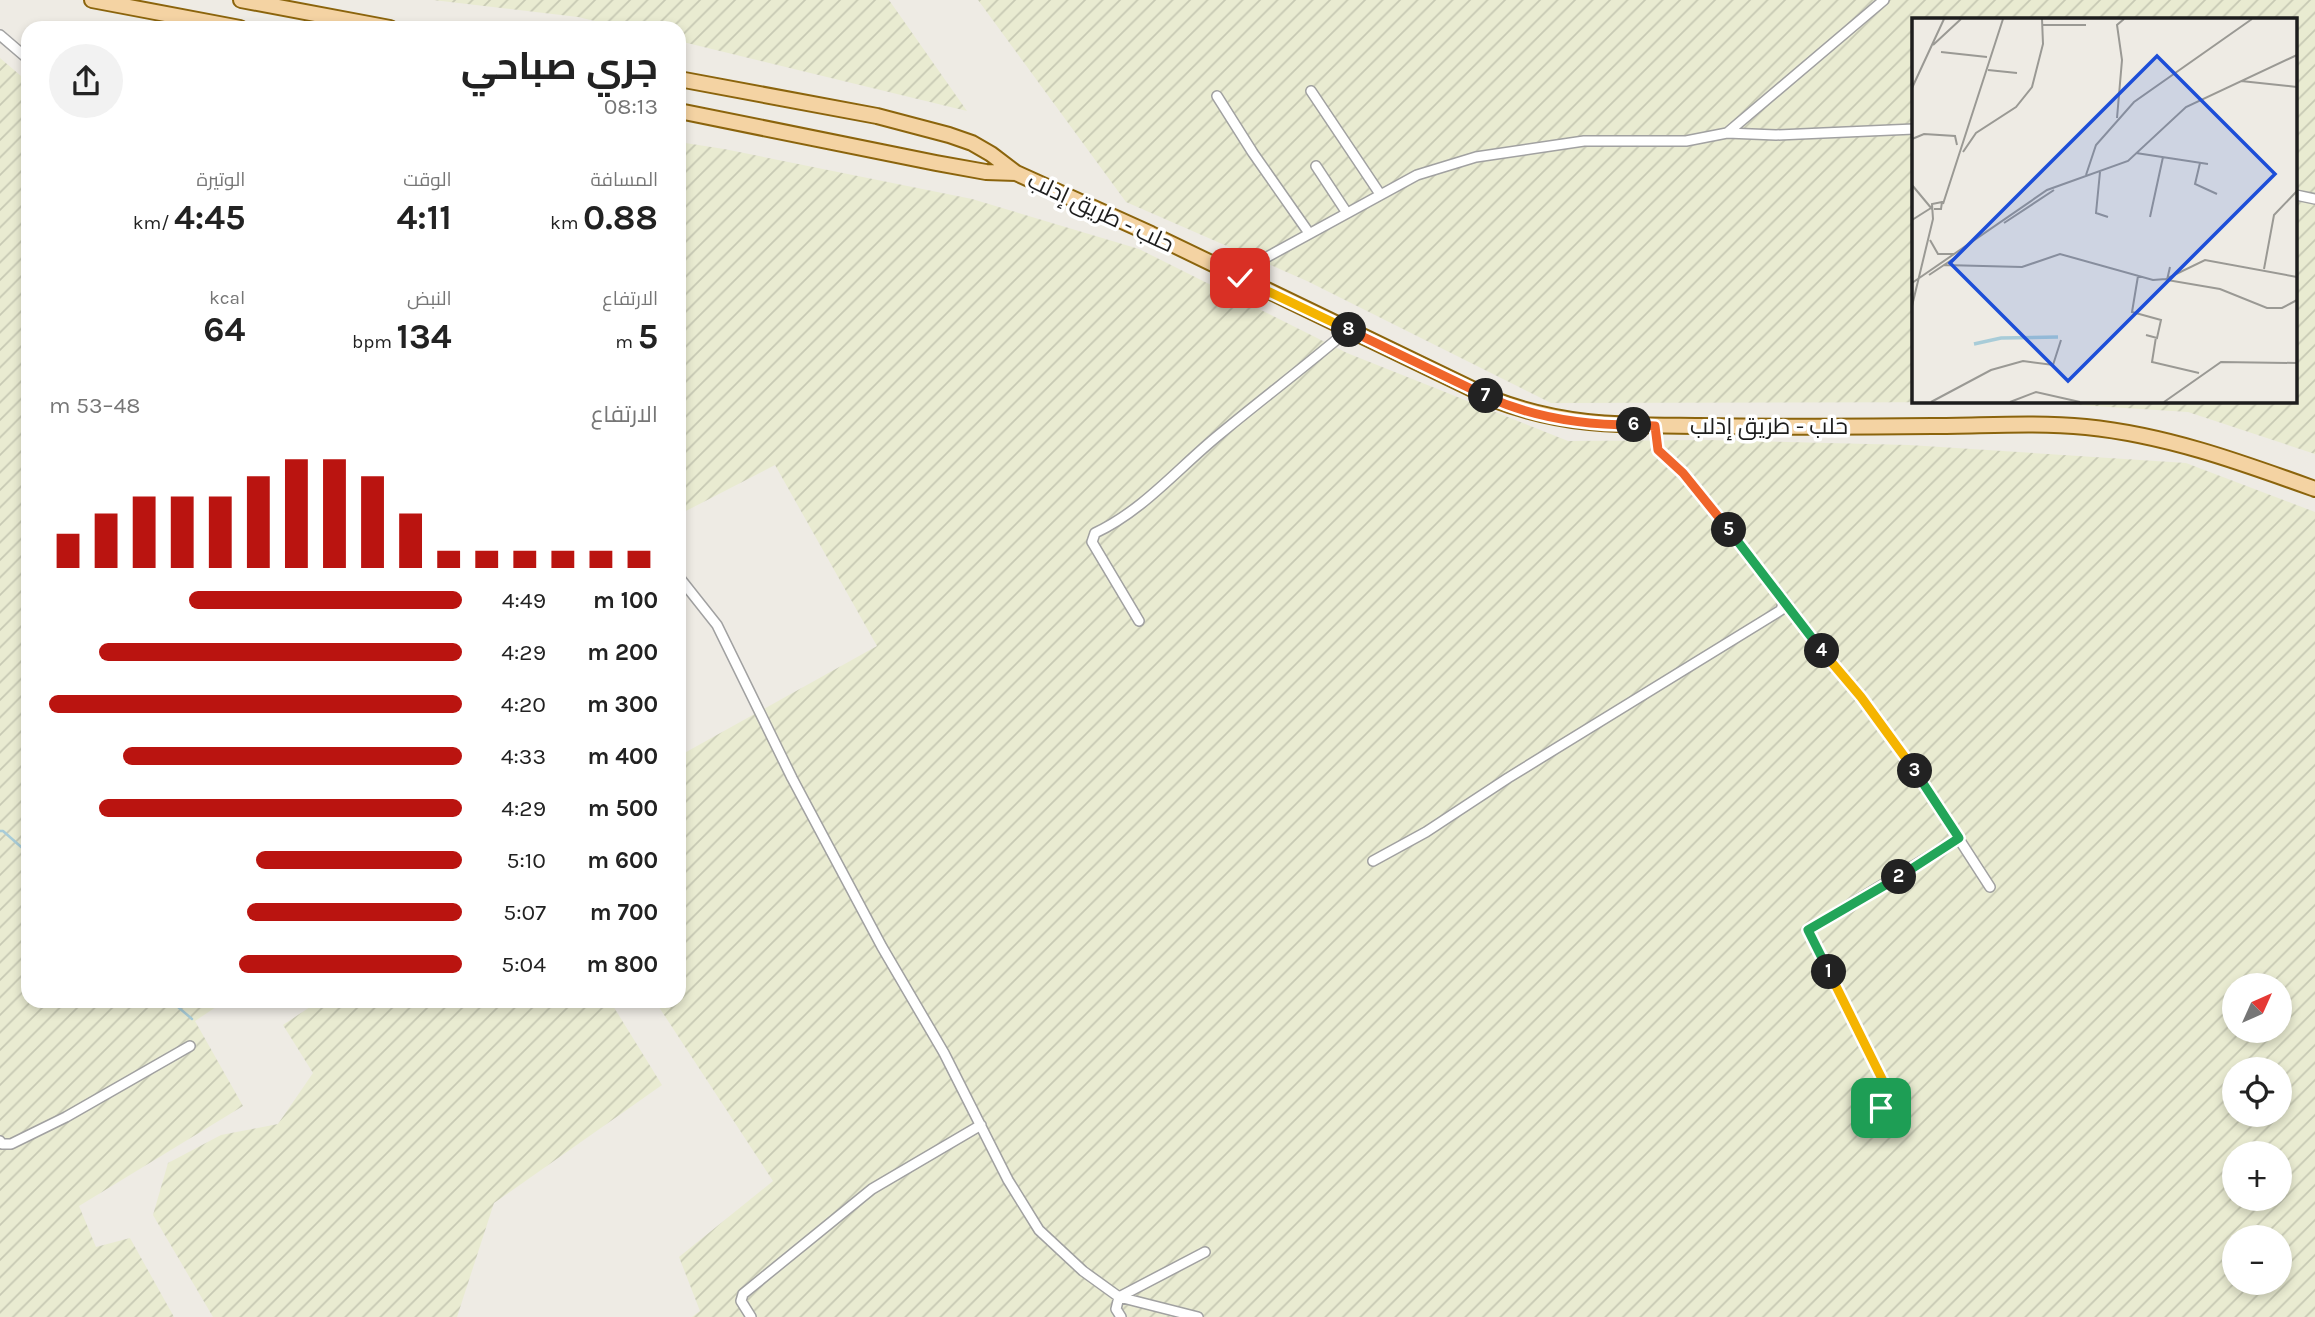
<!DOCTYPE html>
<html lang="ar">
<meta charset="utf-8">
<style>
:root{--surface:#fff;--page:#f2f2f2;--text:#222;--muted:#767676;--accent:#ba1410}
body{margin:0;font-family:Karla,Cairo,sans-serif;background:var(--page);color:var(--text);direction:rtl;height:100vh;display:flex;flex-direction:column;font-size:26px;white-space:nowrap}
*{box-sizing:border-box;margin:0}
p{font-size:23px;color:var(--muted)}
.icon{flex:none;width:38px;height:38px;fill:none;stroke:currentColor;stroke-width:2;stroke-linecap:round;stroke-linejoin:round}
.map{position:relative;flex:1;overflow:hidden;direction:ltr}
.drawer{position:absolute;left:21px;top:21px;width:665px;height:987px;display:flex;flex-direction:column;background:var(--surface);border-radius:21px;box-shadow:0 4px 10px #0003;direction:rtl}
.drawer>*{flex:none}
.needle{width:46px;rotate:45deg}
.tools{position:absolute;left:2222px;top:973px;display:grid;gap:14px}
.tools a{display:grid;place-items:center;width:70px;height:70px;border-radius:50%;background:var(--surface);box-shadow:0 4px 10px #0003;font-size:35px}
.pin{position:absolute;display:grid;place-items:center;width:60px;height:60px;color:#fff;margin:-30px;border-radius:14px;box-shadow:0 4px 10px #0006}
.km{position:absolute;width:35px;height:35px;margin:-18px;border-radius:50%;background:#222;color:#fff;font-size:19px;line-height:35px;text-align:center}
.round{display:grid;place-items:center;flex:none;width:74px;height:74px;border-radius:37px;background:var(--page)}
.summary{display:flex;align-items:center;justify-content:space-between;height:119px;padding:0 28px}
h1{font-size:38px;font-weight:700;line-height:52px}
.figures{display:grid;grid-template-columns:repeat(3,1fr);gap:10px;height:119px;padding:7px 28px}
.figures div{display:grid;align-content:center}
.figures b{font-size:35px;font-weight:700}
.figures small{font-size:19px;font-weight:400}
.figures p{font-size:19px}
.chart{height:196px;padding:14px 28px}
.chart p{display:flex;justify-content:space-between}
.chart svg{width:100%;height:126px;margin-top:7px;stroke:var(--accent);stroke-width:6}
ul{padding:0 28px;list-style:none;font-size:23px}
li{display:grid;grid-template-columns:112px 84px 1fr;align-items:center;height:52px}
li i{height:18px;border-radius:9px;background:var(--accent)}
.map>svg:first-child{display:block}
.farmland{fill:url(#farmland-furrows);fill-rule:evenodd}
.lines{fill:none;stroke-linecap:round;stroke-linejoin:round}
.stream{stroke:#a8ccd8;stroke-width:2.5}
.street-casing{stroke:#a1a1a1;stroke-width:12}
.primary-casing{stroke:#8b640c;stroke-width:18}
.street{stroke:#fff;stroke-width:9}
.primary{stroke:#f4d3a3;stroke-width:14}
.split-1-casing{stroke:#fff;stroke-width:14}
.split-2-casing{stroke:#fff;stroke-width:14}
.split-3-casing{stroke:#fff;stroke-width:14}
.split-4-casing{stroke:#fff;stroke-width:14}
.split-5-casing{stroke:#fff;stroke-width:14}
.split-6-casing{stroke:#fff;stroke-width:14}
.split-7-casing{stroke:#fff;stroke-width:14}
.split-8-casing{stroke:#fff;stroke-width:14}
.split-9-casing{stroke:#fff;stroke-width:14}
.split-1{stroke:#f5b400;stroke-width:9}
.split-2{stroke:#22a559;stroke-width:9}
.split-3{stroke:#22a559;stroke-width:9}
.split-4{stroke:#f5b400;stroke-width:9}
.split-5{stroke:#22a559;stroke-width:9}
.split-6{stroke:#f0652b;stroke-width:9}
.split-7{stroke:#f0652b;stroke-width:9}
.split-8{stroke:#f0652b;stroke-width:9}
.split-9{stroke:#f5b400;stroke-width:9}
.labels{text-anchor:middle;stroke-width:7;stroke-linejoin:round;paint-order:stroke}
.street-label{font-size:23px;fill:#1d1d1d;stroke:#fff}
.inset-river{fill:none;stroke:#a8ccd8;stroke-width:3.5}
.inset-road{fill:none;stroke:#9a9994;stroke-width:2}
.view{fill:#1d4ed8;fill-opacity:0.15;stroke:#1d4ed8;stroke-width:3.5}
.inset-edge{fill:none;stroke:#1d1d1d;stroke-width:3.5}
</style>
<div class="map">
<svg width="2315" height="1317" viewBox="0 0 2315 1317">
<defs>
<pattern id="farmland-furrows" width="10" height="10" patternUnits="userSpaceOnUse" patternTransform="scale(1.75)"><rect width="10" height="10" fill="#e9ebd1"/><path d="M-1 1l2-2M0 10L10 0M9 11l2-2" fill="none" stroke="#c7c9b3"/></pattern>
</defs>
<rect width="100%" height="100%" fill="#eeebe4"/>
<!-- farmland -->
<path class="farmland" d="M433,0H889L967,111L679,41V28H624L578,17Z
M978,0H2315V454L2188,412L2031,402L1551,403L1307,281L1126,202ZM1914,19H2296V401H1914Z
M0,58L28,82V1001H225L195,1021L243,1106L79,1206L96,1247L130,1238L174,1317H0Z
M679,142L724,149L972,199L1139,249L1347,353L1568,441L1706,440L1909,445L2186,463L2315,512V1317H692L700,1311L679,1257L773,1181L655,1001H679V756L877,646L775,465L682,513L679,507ZM2235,985H2280V1031H2235ZM2235,1069H2280V1115H2235ZM2235,1153H2280V1199H2235ZM2235,1237H2280V1283H2235Z
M319,1001H610L662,1085L494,1203L457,1317H213L153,1215L168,1163L221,1135L278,1124L313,1073L283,1025Z"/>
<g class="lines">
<!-- stream -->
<path class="stream" d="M0,831H3L28,853
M171,1001L192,1019"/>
<!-- street casing -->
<g class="street-casing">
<path id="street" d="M0,35L28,59
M1311,91L1380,194
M1217,96L1253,153L1309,233
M1727,133L1884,0
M1316,166L1347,213
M2296,195L2315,199
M1240,278L1247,268L1417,175L1476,157L1584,141H1686L1727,133L1776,135L1914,129
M1655,426L1658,450L1683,473L1784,600L1827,657L1861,697L1915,771L1990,887
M679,577L717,625L792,778L882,947L944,1053L1008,1180L1039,1230L1083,1271L1119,1297L1198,1317
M1139,621L1092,542L1095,533C1144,510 1178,468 1220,434C1262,399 1306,366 1348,330
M1373,861L1426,832L1508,778L1781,610L1784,600
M1880,1108L1889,1093L1808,930L1959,838
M0,1141L2,1144H11L66,1117L190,1046
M751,1317L741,1301L743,1294L872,1189L981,1125
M1121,1317L1116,1309L1119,1297L1205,1252"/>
</g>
<!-- primary casing -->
<g class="primary-casing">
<path id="primary" d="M92,0L240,28
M241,0L390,28
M679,79L877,116L949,135L972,143L991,154L1016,173L1151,234L1495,400C1567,427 1624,425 1699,426C1776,427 1854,427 1932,426C1983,426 2035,422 2086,427C2166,435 2240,462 2315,489
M679,111L936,163L986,172L1016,173"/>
</g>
<!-- street -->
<use href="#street" class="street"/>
<!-- primary -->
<use href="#primary" class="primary"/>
</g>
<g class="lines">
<!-- split-1 casing -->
<g class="split-1-casing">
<path id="split-1" d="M1829,972L1889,1093L1881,1108"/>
</g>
<!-- split-2 casing -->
<g class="split-2-casing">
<path id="split-2" d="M1829,972L1808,930L1899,877"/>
</g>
<!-- split-3 casing -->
<g class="split-3-casing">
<path id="split-3" d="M1899,877L1959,838L1915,771"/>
</g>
<!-- split-4 casing -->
<g class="split-4-casing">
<path id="split-4" d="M1822,651L1861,697L1915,771"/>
</g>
<!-- split-5 casing -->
<g class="split-5-casing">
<path id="split-5" d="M1729,530L1822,651"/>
</g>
<!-- split-6 casing -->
<g class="split-6-casing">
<path id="split-6" d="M1634,425L1655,426L1658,450L1683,473L1729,530"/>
</g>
<!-- split-7 casing -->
<g class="split-7-casing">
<path id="split-7" d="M1486,396C1533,418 1583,425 1634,425"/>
</g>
<!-- split-8 casing -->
<g class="split-8-casing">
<path id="split-8" d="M1349,330L1486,396"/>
</g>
<!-- split-9 casing -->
<g class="split-9-casing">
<path id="split-9" d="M1240,278L1349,330"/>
</g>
<!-- split-1 -->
<use href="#split-1" class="split-1"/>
<!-- split-2 -->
<use href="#split-2" class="split-2"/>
<!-- split-3 -->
<use href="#split-3" class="split-3"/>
<!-- split-4 -->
<use href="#split-4" class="split-4"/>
<!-- split-5 -->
<use href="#split-5" class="split-5"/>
<!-- split-6 -->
<use href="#split-6" class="split-6"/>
<!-- split-7 -->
<use href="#split-7" class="split-7"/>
<!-- split-8 -->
<use href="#split-8" class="split-8"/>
<!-- split-9 -->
<use href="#split-9" class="split-9"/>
</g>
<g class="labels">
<!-- street labels -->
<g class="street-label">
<text transform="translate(1101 212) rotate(25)" y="8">حلب - طريق إدلب</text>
<text x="1769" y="434">حلب - طريق إدلب</text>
</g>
</g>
<!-- overview -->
<g transform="translate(1912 18)">
<rect width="385" height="385" fill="#eeebe4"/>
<path class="inset-river" d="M62,326L89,320L146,319"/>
<path class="inset-road" d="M131,7H174M21,27L49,1M29,34L75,39M76,52L105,55M329,63L385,69M0,70L32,1M205,100L210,42L205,7L212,1M0,121L12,116L43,118L45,127M51,134L64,115L104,89L120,69L131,26L130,1M224,135L296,146M288,145L283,166L305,176M188,154L184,195L196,199M174,157L184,127L222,84L340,1M0,167L20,191M31,186L91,1M238,199L251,139M0,202L19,190M92,205L142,172M18,222L26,236H42M32,247L110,249L148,236L241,262L254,261L293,242L385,259M258,249L255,262L308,271L355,290H370L385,282M352,251L362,197L385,173M17,257L41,241M226,258L220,294L249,302L245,320L234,317M0,265L135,172L216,143L274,89L385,37M0,288L21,201L20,186L30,184L29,191H22M244,319L240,344L287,355M19,384L79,352L111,343L141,347L149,322M98,384L124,374L168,384M252,384L309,344L385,345"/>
<path class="view" d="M245,38L363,156L156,363L38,245Z"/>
<rect width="385" height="385" class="inset-edge"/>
</g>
</svg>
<div class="tools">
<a><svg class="needle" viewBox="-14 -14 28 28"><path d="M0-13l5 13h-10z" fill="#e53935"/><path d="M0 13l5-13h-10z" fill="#767676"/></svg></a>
<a><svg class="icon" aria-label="locate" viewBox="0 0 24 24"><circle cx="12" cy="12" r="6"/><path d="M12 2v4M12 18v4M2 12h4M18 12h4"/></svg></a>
<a>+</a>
<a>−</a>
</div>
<div class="pin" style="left:1881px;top:1108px;background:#1e9e55"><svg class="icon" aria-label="arrive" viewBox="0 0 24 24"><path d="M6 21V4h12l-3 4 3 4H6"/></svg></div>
<div class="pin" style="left:1240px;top:278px;background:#d93025"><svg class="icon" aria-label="check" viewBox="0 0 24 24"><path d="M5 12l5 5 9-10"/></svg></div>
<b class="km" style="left:1829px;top:972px">1</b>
<b class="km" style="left:1899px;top:877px">2</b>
<b class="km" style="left:1915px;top:771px">3</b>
<b class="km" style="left:1822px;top:651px">4</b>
<b class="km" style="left:1729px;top:530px">5</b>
<b class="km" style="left:1634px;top:425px">6</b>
<b class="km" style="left:1486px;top:396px">7</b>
<b class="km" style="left:1349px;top:330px">8</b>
<section class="drawer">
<div class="summary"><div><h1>جري صباحي</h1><p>08:13</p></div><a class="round"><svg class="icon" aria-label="share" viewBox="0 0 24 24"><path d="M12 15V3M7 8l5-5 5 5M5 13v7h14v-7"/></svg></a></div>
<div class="figures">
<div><p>المسافة</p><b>0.88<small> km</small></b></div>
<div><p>الوقت</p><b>4:11</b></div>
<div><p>الوتيرة</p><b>4:45<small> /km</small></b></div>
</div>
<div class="figures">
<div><p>الارتفاع</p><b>5<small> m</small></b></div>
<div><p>النبض</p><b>134<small> bpm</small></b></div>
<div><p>kcal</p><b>64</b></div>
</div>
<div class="chart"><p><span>الارتفاع</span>48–53 m</p>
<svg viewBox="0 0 160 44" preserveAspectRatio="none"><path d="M5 44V32M15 44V25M25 44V19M35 44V19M45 44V19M55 44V12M65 44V6M75 44V6M85 44V12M95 44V25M105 44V38M115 44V38M125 44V38M135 44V38M145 44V38M155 44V38"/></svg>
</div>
<ul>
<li><b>100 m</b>4:49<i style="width:66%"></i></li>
<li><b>200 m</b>4:29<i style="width:88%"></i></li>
<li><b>300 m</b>4:20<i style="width:100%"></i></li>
<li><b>400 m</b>4:33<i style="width:82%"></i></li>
<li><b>500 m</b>4:29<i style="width:88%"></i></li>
<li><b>600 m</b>5:10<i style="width:50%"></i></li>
<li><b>700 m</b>5:07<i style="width:52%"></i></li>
<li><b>800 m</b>5:04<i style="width:54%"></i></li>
</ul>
</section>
</div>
